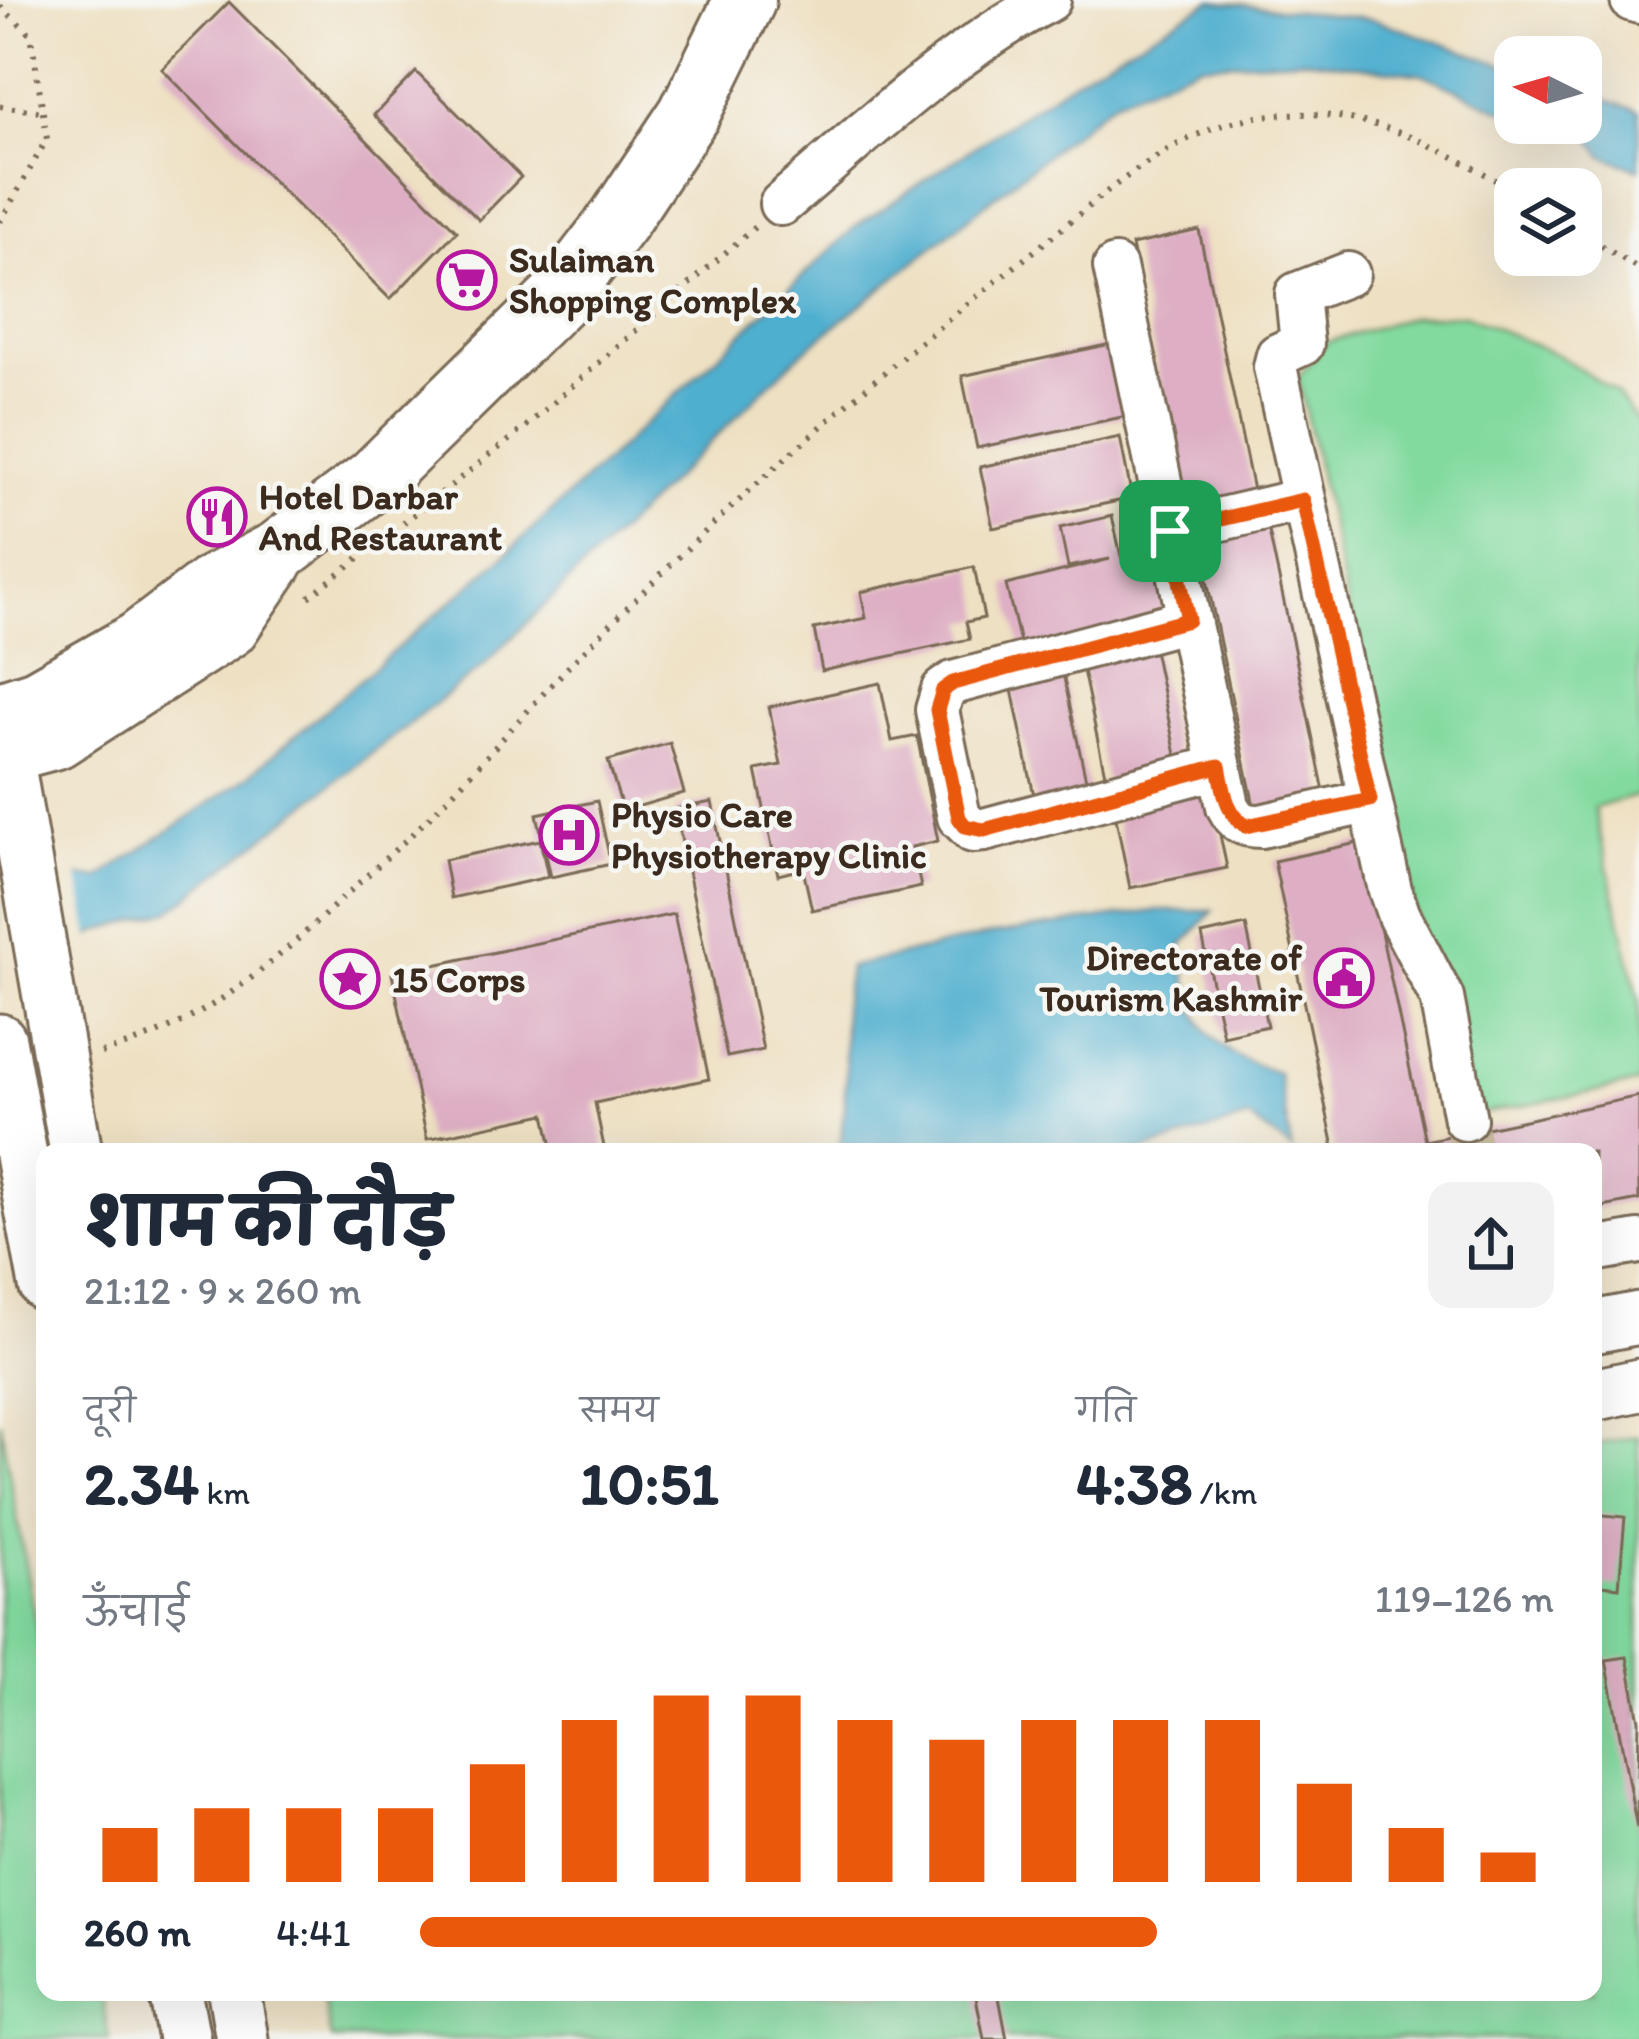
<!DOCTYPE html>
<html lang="hi">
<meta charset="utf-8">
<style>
:root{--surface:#fff;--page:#f2f2f3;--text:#1f2937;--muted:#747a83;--accent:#ea580c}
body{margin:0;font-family:Itim,"Playpen Sans Deva",sans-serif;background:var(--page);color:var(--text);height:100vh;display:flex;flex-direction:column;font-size:45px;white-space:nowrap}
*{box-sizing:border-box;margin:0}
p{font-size:39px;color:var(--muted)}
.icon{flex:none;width:66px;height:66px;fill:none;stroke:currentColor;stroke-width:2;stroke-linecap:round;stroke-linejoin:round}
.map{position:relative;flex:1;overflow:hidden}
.panel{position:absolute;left:36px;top:1143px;width:1566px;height:858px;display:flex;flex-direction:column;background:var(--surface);border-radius:24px;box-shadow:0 12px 48px #0002}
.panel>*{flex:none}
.needle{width:78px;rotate:275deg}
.fabs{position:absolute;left:1494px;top:36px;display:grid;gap:24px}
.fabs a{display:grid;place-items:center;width:108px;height:108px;border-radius:24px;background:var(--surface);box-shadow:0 12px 48px #0002;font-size:60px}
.pin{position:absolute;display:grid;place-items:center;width:102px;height:102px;color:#fff;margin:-51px;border-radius:24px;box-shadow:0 6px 18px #0006}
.round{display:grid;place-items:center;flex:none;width:126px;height:126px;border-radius:24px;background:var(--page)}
.head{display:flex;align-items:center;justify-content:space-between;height:204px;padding:0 48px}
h1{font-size:66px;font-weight:800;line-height:90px}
.figures{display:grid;grid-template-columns:repeat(3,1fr);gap:18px;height:204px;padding:12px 48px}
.figures div{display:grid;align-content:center}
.figures b{font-size:60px;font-weight:800}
.figures small{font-size:33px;font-weight:400}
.figures p{font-size:33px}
.chart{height:336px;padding:24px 48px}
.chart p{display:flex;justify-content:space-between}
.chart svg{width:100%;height:216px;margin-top:12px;stroke:var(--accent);stroke-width:6}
ul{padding:0 48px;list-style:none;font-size:39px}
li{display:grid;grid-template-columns:192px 144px 1fr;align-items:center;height:90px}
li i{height:30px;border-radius:15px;background:var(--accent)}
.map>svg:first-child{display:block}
.green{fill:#82da9f;stroke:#5e825e;stroke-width:3}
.water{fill:#50afcf;stroke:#466c76;stroke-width:3}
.pier{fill:#eee0c2}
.building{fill:#deafc4}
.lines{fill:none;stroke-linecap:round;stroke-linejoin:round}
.minor-tunnel{stroke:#cabca1;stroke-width:42;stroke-dasharray:42 21;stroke-linecap:butt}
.minor-casing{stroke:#7a6a57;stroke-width:48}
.major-casing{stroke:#7a6a57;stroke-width:57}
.highway-casing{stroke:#7a6a57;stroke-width:66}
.path{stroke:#7a6a57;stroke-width:6;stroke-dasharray:3 9;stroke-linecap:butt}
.minor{stroke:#fff;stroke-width:42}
.major{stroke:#fff;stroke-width:51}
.highway{stroke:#fff;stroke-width:60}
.route-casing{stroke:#fff;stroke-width:24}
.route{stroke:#ea580c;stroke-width:15}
.labels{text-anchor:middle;stroke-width:9;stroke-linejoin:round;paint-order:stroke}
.poi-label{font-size:36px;font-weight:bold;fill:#3b2a1e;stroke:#f6f6f2;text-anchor:start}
</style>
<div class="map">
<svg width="1639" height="2039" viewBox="0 0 1639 2039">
<rect width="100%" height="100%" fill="#f6f6f2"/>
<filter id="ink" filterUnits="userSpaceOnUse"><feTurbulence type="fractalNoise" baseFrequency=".00833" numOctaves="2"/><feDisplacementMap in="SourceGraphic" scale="24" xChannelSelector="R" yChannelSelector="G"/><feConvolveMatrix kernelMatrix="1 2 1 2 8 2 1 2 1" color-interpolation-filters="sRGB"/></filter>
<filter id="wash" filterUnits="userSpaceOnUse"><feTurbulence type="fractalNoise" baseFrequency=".004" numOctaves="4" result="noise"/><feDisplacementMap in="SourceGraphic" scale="48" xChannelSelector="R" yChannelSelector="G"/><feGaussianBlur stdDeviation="2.7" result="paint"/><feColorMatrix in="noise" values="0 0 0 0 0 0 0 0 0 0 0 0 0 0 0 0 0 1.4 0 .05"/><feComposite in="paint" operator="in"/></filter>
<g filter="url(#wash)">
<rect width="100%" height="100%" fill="#eee0c2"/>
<!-- green -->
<path class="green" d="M1465,315L1558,355L1615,392L1639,424V795L1594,808L1639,1000V1083L1476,1115L1414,911L1298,377L1327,342L1413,316Z
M0,1421L45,1676V1992H101L109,2039H0Z
M1639,1436V2039H331L322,1992H1593V1445Z"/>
<!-- water -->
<path class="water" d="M1211,1L1376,20L1515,69V116L1422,74L1302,59L1200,64L1114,100L799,355L482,667L170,911L99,931L0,990V870L99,878L245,779L502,558L854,228L1090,69Z
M1581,91L1639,111V169L1603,156L1585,131L1547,123H1581Z
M1154,911H1213L1181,947C1194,1024 1201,1047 1278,1073L1292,1150L1249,1118L1139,1152H840L846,1080L843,1007L849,967L993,934Z"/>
<!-- pier -->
<path class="pier" d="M0,864L77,871L91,943L0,996Z"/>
<g id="blocks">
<!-- building -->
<path class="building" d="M229,2L457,231L390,299L162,69Z
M416,72L521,177L479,220L374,115Z
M1199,230L1255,500L1188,514L1132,245Z
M1120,342L1136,414L977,448L962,376Z
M1120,437L1132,498L993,528L980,467Z
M1112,516L1121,556L1160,547L1177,616L1023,655L1006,585L1110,559L1068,567L1060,528Z
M1267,522L1325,796L1255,811L1198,537Z
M974,567L984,618L966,622L970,639L822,671L814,629L866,618L861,592Z
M1153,645L1179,769L1107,784L1081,661Z
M1062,669L1089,794L1036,805L1010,680Z
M880,683L892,741L917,736L938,841L912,847L921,887L812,910L803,869L778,875L756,770L781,765L769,707Z
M670,743L684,793L623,811L608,761Z
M1209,783L1227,868L1130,888L1113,803Z
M597,801L611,864L551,877L537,814Z
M712,802L763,1050L727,1057L675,809Z
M540,840L548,877L451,898L444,860Z
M1362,842L1425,1141L1639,1096V1200L1593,1209V1152H1335L1274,861Z
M674,914L709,1079L595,1103L605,1152H553L545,1114L427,1139L392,974Z
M1246,925L1267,1026L1223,1036L1202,935Z
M1593,1514L1625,1517L1619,1587L1593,1584Z
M1627,1657L1639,1720L1637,1828L1606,1660Z
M975,1992H998L1007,2039H984Z"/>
</g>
</g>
<g filter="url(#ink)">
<use href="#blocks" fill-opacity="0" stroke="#7a6a57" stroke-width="3"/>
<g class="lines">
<!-- minor-tunnel -->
<path class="minor-tunnel" d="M1465,1119L1471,1152"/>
<!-- minor casing -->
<g class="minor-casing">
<path id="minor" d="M1632,0L1639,2
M781,204C866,132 950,52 1049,0
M1115,267L1228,806C1236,822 1244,826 1261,826L1370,801
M1348,274L1297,294L1302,344L1278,355L1275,367L1390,890L1399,916L1442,998L1465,1119
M1170,531L1303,500
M1188,620L953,683L943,690L937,710L959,817L973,831L984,830L1219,767
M1593,1250L1639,1242"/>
</g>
<!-- major casing -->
<g class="major-casing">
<path id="major" d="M0,715L76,1152
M0,1040L45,1285
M1593,1327L1639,1318
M1593,1395L1639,1385
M175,1992L184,2039
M234,1992L242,2039"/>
</g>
<!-- highway casing -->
<g class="highway-casing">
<path id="highway" d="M0,712L37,700L139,642L214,585L279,551L374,479L558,299L618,221L689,114L745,0
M0,753L56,738L228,627L273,561"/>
</g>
<!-- path -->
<path class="path" d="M0,7L31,34L47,139L0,222
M0,106L43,112
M1581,233L1639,269
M309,597L523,429L756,226
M101,1053C208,1024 270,966 349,892C380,863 412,836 441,805C490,755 534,701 583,652C720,511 868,381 1023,260C1092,206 1162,134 1251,118C1350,100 1434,142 1515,192"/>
<!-- minor -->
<use href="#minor" class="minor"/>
<!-- major -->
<use href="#major" class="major"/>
<!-- highway -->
<use href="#highway" class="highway"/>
</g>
</g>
<g class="lines" filter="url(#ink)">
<!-- route casing -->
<g class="route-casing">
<path id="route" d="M1303,500L1370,800L1246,826C1225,812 1224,790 1219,766L984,830L965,826L959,818L937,710L943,690L953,683L1188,620L1170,531Z"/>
</g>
<!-- route -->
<use href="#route" class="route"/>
</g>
<!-- icons -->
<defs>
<g id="supermarket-ring" transform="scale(3)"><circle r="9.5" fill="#f6f6f2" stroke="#b5179e" stroke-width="1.5"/><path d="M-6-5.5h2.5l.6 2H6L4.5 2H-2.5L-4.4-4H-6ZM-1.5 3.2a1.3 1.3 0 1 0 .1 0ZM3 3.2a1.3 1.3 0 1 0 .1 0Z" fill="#b5179e"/></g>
<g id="restaurant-ring" transform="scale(3)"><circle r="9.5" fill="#f6f6f2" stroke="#b5179e" stroke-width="1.5"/><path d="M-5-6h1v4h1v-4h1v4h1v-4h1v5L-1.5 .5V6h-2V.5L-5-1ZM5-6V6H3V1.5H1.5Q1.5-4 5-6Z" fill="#b5179e"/></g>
<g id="hospital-ring" transform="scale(3)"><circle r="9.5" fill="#f6f6f2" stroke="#b5179e" stroke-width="1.5"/><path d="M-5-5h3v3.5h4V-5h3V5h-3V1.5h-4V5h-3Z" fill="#b5179e"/></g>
<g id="civic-ring" transform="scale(3)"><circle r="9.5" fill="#f6f6f2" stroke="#b5179e" stroke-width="1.5"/><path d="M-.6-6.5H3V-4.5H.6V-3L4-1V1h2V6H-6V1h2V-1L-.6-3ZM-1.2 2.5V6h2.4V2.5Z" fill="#b5179e"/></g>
<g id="sight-ring" transform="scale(3)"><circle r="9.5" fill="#f6f6f2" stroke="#b5179e" stroke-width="1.5"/><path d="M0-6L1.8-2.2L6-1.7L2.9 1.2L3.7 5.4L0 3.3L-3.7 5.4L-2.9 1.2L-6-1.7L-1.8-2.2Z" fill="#b5179e"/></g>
</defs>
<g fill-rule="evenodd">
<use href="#supermarket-ring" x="467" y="280"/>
<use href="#restaurant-ring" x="217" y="517"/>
<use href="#hospital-ring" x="569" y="835"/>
<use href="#civic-ring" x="1344" y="978"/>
<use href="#sight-ring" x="350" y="979"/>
</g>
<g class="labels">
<!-- poi labels -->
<g class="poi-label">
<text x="509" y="272">Sulaiman<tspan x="509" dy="41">Shopping Complex</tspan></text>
<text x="259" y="509">Hotel Darbar<tspan x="259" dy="41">And Restaurant</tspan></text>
<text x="611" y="827">Physio Care<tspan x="611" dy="41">Physiotherapy Clinic</tspan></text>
<text x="1302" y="970" text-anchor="end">Directorate of<tspan x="1302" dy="41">Tourism Kashmir</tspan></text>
<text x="392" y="992">15 Corps</text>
</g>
</g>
</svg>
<div class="fabs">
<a><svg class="needle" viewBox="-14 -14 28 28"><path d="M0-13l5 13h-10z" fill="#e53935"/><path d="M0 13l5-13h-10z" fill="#747a83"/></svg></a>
<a><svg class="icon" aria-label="layers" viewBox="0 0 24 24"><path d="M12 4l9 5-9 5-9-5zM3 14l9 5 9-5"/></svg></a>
</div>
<div class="pin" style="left:1170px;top:531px;background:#1e9e55"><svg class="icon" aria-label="arrive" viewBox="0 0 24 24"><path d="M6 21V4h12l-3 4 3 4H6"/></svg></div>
<section class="panel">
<div class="head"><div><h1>शाम की दौड़</h1><p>21:12 · 9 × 260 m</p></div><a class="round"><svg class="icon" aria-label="share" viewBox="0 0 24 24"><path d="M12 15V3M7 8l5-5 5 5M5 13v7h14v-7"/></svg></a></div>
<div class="figures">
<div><p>दूरी</p><b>2.34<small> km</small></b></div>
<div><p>समय</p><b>10:51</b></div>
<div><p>गति</p><b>4:38<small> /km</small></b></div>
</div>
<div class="chart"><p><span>ऊँचाई</span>119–126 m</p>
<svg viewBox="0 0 160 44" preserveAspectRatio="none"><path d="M5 44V33M15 44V29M25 44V29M35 44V29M45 44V20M55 44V11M65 44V6M75 44V6M85 44V11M95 44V15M105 44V11M115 44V11M125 44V11M135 44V24M145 44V33M155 44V38"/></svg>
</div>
<ul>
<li><b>260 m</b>4:41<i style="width:65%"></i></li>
</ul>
</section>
</div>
